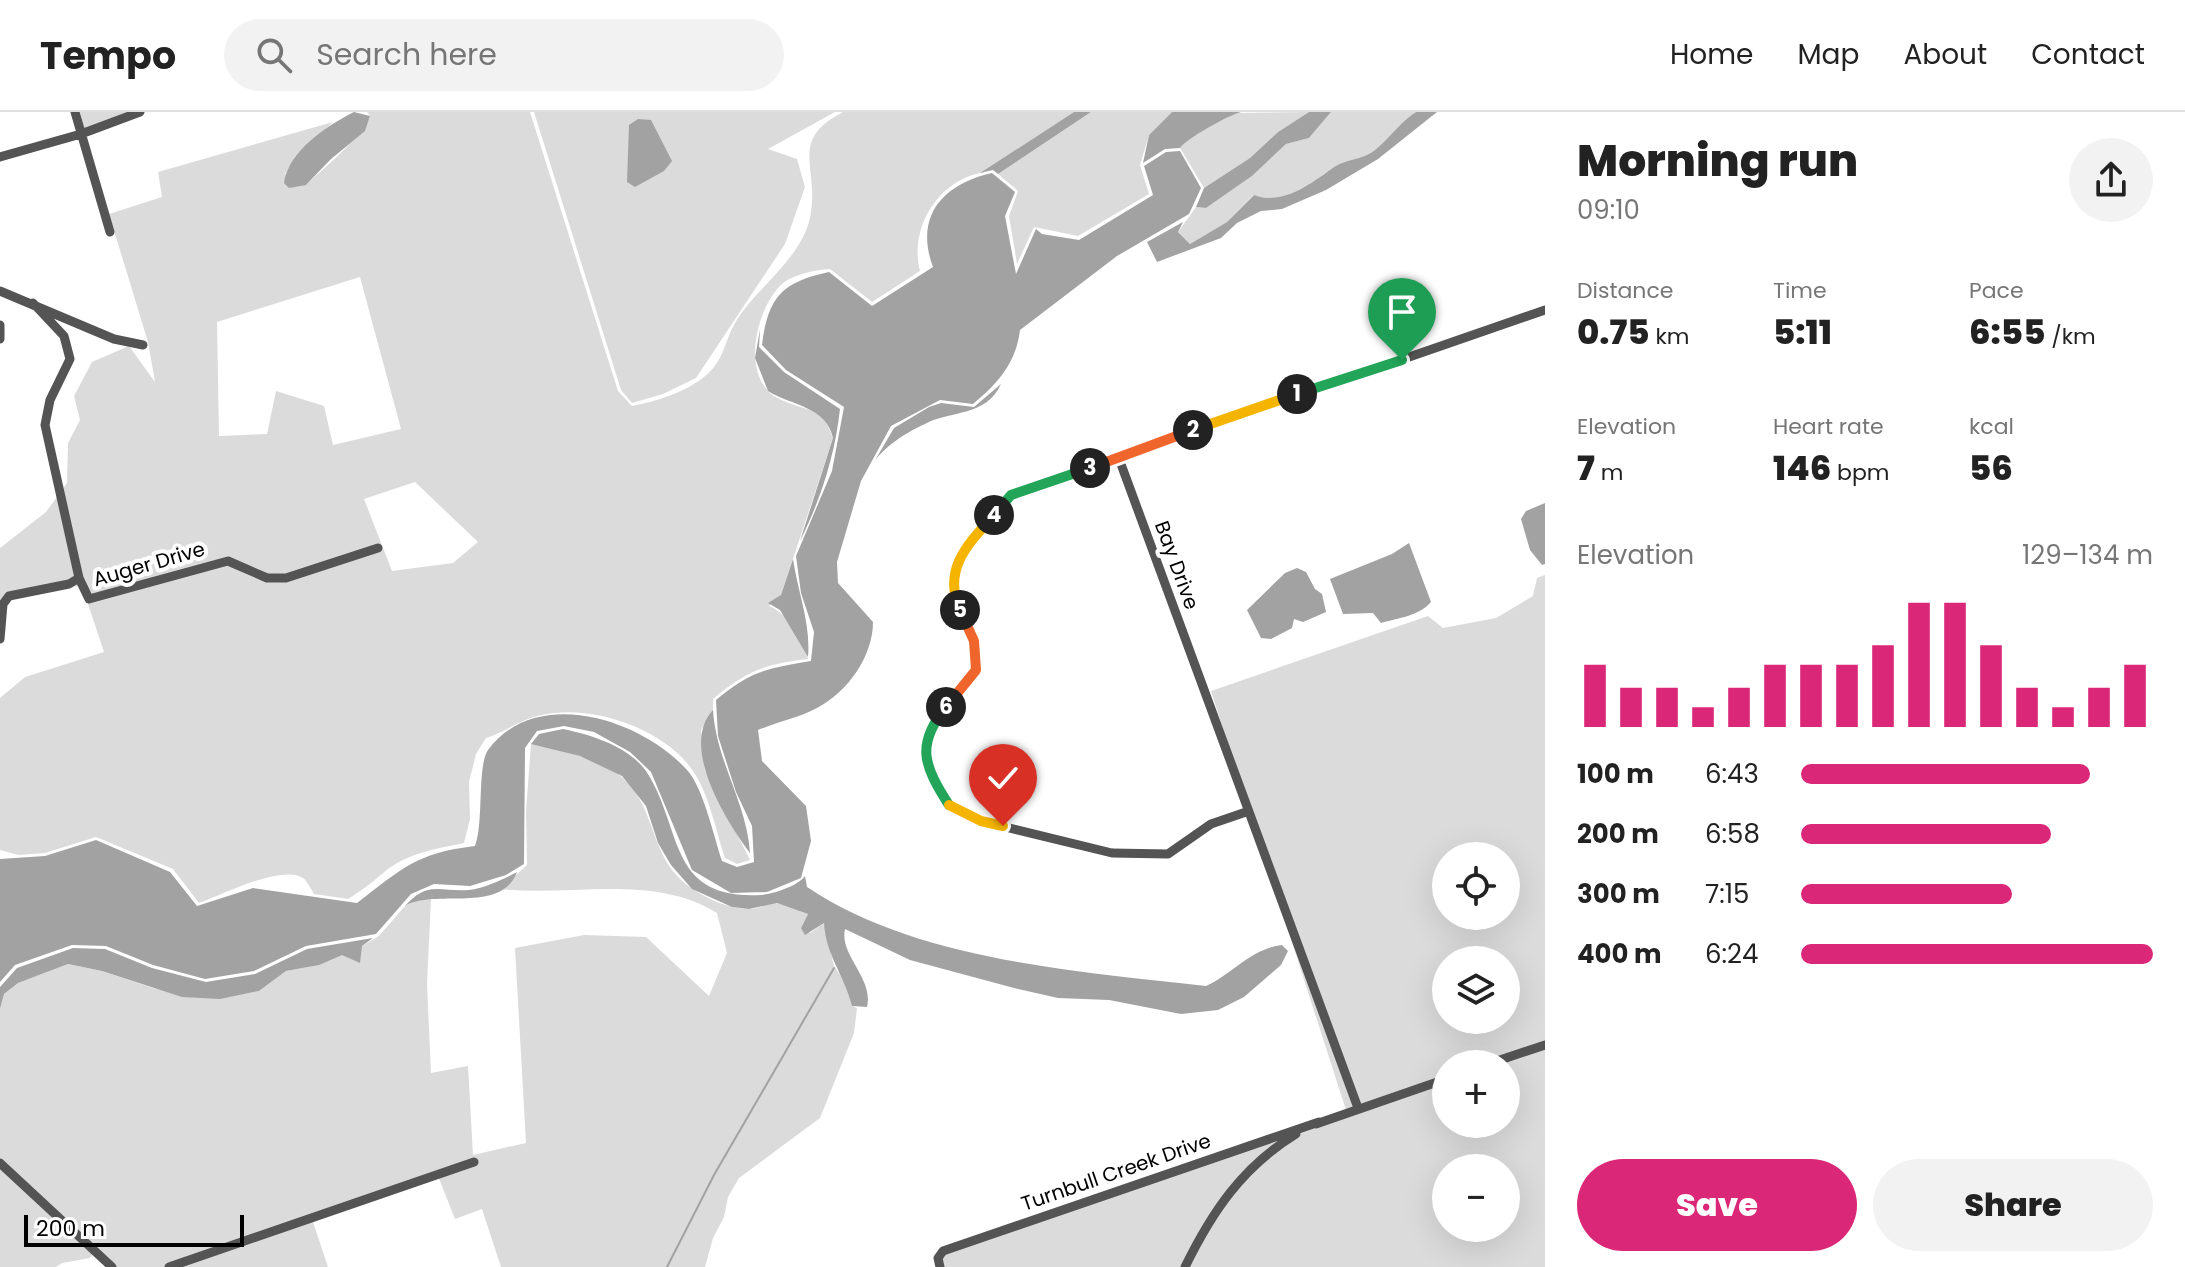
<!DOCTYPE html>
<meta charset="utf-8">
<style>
:root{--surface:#fff;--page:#f2f2f2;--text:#222;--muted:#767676;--line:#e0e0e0;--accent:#db2777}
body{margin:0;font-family:Poppins,sans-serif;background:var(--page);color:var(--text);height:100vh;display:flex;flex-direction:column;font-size:30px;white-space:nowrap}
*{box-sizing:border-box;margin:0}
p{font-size:26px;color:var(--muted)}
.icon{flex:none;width:44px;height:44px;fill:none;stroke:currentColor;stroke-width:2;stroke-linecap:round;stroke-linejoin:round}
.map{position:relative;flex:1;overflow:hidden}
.drawer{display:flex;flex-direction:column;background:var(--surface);width:640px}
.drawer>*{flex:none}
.buttons{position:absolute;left:1432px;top:730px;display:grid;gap:16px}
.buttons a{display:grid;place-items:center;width:88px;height:88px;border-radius:50%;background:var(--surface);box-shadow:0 8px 32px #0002;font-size:40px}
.scale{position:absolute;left:24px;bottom:20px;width:220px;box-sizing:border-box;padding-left:8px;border:4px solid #000;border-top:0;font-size:22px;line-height:28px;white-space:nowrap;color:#000;-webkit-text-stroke:6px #fff;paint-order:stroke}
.pin{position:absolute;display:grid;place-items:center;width:68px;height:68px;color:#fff;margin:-82px -34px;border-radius:50% 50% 50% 0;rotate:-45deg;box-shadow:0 0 8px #0007}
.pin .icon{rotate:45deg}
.km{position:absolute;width:40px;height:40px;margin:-20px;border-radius:50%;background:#222;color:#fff;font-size:22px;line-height:40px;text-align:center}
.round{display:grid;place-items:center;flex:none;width:84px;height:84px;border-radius:42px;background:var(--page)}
.overview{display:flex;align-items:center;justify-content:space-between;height:136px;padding:0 32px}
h1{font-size:44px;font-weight:800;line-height:60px}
.figures{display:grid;grid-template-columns:repeat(3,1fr);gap:12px;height:136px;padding:8px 32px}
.figures div{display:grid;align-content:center}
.figures b{font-size:34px;font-weight:800}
.figures small{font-size:22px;font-weight:400}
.figures p{font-size:22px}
.chart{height:224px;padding:16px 32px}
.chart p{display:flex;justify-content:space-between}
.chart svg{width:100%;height:144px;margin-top:8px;stroke:var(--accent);stroke-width:6}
.cta{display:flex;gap:16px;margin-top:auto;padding:16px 32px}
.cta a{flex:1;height:92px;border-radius:48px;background:var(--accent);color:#fff;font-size:32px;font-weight:800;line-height:92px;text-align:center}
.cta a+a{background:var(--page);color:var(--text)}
ul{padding:0 32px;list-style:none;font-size:26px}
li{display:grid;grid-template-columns:128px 96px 1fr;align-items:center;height:60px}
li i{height:20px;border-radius:10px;background:var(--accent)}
header{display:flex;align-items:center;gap:48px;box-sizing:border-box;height:112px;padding:0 40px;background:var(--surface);border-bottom:2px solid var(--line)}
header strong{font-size:38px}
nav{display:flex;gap:44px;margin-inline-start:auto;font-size:28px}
.search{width:560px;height:72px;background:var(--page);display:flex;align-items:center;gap:20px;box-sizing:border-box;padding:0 28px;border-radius:44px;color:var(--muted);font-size:30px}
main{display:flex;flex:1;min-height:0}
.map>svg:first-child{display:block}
.green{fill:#dbdbdb;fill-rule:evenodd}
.water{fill:#a2a2a2}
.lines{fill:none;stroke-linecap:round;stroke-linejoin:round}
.stream{stroke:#a2a2a2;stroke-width:2}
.street{stroke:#545454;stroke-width:9}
.split-1-casing{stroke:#fff;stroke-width:16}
.split-2-casing{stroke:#fff;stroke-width:16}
.split-3-casing{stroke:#fff;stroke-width:16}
.split-4-casing{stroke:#fff;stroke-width:16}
.split-5-casing{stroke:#fff;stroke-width:16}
.split-6-casing{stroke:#fff;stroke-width:16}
.split-7-casing{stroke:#fff;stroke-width:16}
.split-8-casing{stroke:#fff;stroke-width:16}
.split-1{stroke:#22a559;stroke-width:10}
.split-2{stroke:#f5b400;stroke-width:10}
.split-3{stroke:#f0652b;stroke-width:10}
.split-4{stroke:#22a559;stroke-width:10}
.split-5{stroke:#f5b400;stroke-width:10}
.split-6{stroke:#f0652b;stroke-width:10}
.split-7{stroke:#22a559;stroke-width:10}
.split-8{stroke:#f5b400;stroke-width:10}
.labels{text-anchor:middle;stroke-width:8;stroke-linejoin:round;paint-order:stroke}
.street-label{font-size:20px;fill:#000;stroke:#fff}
</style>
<header>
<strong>Tempo</strong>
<div class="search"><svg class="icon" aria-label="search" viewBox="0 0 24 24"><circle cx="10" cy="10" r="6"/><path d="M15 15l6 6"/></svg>Search here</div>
<nav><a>Home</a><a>Map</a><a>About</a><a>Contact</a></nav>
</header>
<main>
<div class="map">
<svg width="1545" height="1155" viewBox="0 0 1545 1155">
<rect width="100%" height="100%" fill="#fff"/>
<!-- green -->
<path class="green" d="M80,0H129L84,17Z
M367,0H530L618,279L632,294C658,289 697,277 714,255C724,243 727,224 735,211C757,174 805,145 811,100C818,53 789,28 843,0H1074L980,61C937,70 909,117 920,159L872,190L830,157C815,158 795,162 783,171C758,193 743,253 768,279C781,293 809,294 824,305L833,326L781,483L769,494C786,500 804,529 808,547C765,552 746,559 713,587V598L701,618L705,658L750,748L737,752L725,746C716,719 709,682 693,659C664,616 591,592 542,603C521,607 505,620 486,626L476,642L469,670L470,707L464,731C439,736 409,741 388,757C375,768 363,778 348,787L314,782C311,777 307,769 303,766C282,752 222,783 199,791L173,757L96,725L45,741L19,743L0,738V586L25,565L104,540L82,474L30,478L0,491V436L46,400L67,371L68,331L80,308L74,284L92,250L129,234L155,270L148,230L109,102L162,85L158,60L333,10L296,44L285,62L306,73C320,60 368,19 370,4ZM360,165L401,317L333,333L324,294L276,279L267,322L219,324L217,210ZM415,370L478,430L453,451L392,459L364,387Z
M534,0H835L768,37L797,47L805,75L785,132L696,266L663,282L632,291L621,278Z
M1091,0H1172L1149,23L1140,53L1149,82L1078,124L1034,115L1017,152L1009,104L1018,79L998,62Z
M1309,0L1278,20L1250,46L1204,76L1180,36L1183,30L1235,1Z
M1331,0H1416C1400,10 1390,26 1375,38C1363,48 1345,47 1334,55C1312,71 1282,94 1253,83L1227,110L1190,132L1178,120L1196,95L1206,96L1252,64L1286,32L1309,26Z
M1545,463V1155H942L939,1144L1346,998L1211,579L1428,504L1443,516L1496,506L1533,484L1537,466ZM1446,744H1506V804H1446ZM1446,848H1506V908H1446ZM1446,952H1506V1012H1446ZM1446,1056H1506V1116H1446Z
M531,632C545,631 559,639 573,642C671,666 634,739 693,777C709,788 730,797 750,797C759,797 771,789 780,792C789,794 799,799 808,802L801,816L810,821L824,811L834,854L847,873L852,894L857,896L854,921L820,1006L739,1066L728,1085L724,1105L713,1126L705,1155H501L482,1097L455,1107L436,1059L313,1110L328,1155H113L96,1138L90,1146L62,1151L56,1155H0V897L4,882L18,871L68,852L102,859L156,877L237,883L259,879L286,859L308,855L362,834L379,824L405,794L416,788L431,787L427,872L431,961L468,954L473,1043L526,1031L515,836L584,823L646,825L709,884L727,841L717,801C652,761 572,785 500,777L527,753L526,699Z"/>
<!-- water -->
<path class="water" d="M354,0L370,4L365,19L331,47L306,73L289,76L284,71C288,39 328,13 354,0Z
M1074,0H1091L998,62L993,58L980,61Z
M1172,0H1241C1231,2 1184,28 1180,36L1165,37L1143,51L1149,23Z
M1309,0H1331L1309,26L1286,32L1252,64L1206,96L1196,95L1204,76L1250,46L1278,20Z
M1416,0H1437L1378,47L1326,78L1282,97L1261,99L1237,111L1221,126L1157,150L1147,130L1183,110L1178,120L1190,132L1227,110L1254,83C1282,94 1312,71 1334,55C1345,47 1363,48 1375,38C1390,26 1400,10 1416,0Z
M638,7L651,8L672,49L664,59L635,75L627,70L629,13Z
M1180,39L1201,76L1189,102L1117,144L1020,218C1016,251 998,271 973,292L940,288L891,314L861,369L837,450L838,471L873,510C873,544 848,580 817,596C798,606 777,610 758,618L762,649L806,694L811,729L801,766L767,780L731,781L692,758L651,660L630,640L594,620L564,614L537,619L525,636L524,752L506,763L470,774L434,772L411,782L376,822L306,834L254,859L205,867L153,853L106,834L72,833L15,853L0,870V747L45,744L96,728L170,760L197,794L253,776L357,791C403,756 416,741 475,734C484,710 477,654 488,638C536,573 641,607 687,658C703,675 714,725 722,749L737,755L754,750L752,714L736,680L718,624L716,588C752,558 766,557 811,549L814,520L801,481L796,444L832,359L844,295L786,258L762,233C768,185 782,170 829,160L872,194L933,155C914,104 943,72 992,61L1015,80L1005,104L1016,162L1036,117L1042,122L1079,128L1153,83L1144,54L1166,40Z
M760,217L759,235L784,260L840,297C835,343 821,387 800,429L833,326C826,294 792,294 768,279L755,246Z
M1001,272C986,305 951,298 925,312C907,320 885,334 874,350L894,316L929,295L941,291L974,295Z
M1545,391V452L1542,453L1530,438L1521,407L1526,399Z
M1409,431L1431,490C1419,504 1398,506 1381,511L1373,501L1343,502L1330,467L1392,442Z
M793,447C798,481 811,512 808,545L780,498L768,491L781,483Z
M1297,456L1306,460L1315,477L1322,482L1326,500L1303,510L1294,507L1292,516L1271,527L1261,526L1247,498L1285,461Z
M713,598C716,649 747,691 750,741C726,709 679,634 713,598Z
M563,617C592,623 631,635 648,662C683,719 668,788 761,783C773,782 798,774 805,764L807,775C917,849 1078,859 1206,874C1232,862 1252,836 1282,833L1288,839L1281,853L1244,885L1218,898L1181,902L1109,888L1058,886L1014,876L910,848L845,817C839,843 874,866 867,895L852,894C844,862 826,844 824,811L805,823L801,816L808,802L777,791L749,797L732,795L692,777L671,753L658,731L646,694L622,664L580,644L531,632L539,622Z
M517,760C501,803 435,776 405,794C428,768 440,780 469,778C485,776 504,767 517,760Z
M373,826L362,834L360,851L342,843L319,853L286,859L259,879L220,887L182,885L102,859L68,852L18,871L4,882L0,897V875L17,856L73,836L105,837L152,856L206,870L255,862L307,837Z"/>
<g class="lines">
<!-- stream -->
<path class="stream" d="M667,1155L714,1063L834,856"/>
<!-- street -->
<path class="street" d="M75,0L110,120
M0,45L81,22L140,0
M0,179L114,227L143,233
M33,191L64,224L70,247L50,288L45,313L79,466L89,487L228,449L267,466H286L378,436
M0,213V227
M1118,344L1358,996
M0,527L3,492L9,484L69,472L79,466
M1246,700L1211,712L1168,742L1112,741L981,709L949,694L930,661L924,646L926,631L938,605L976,558L974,529L953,483L959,443L1011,383L1545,198
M1488,952L1545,933
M1316,1012L1446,967
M0,1051L112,1155
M169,1155L474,1050
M940,1155L938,1146L943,1139L1319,1010
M1185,1155C1212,1100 1242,1055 1296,1022"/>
</g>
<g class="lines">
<!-- split-1 casing -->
<g class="split-1-casing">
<path id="split-1" d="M1297,282L1402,248"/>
</g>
<!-- split-2 casing -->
<g class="split-2-casing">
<path id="split-2" d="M1193,318L1297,282"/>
</g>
<!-- split-3 casing -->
<g class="split-3-casing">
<path id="split-3" d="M1090,356L1193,318"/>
</g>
<!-- split-4 casing -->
<g class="split-4-casing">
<path id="split-4" d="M994,403L1011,383L1090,356"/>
</g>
<!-- split-5 casing -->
<g class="split-5-casing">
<path id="split-5" d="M960,498C942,457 968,432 994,403"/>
</g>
<!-- split-6 casing -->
<g class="split-6-casing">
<path id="split-6" d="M946,595L976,558L974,529L960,498"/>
</g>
<!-- split-7 casing -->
<g class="split-7-casing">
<path id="split-7" d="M946,595C915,633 924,654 949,693"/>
</g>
<!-- split-8 casing -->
<g class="split-8-casing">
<path id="split-8" d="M949,693L981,709L1003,714"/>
</g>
<!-- split-1 -->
<use href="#split-1" class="split-1"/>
<!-- split-2 -->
<use href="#split-2" class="split-2"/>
<!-- split-3 -->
<use href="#split-3" class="split-3"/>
<!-- split-4 -->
<use href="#split-4" class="split-4"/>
<!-- split-5 -->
<use href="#split-5" class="split-5"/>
<!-- split-6 -->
<use href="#split-6" class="split-6"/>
<!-- split-7 -->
<use href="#split-7" class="split-7"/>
<!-- split-8 -->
<use href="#split-8" class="split-8"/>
</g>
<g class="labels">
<!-- street labels -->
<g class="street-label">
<text transform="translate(149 452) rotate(-16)" y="7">Auger Drive</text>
<text transform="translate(1177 453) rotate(70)" y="7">Bay Drive</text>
<text transform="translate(1116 1060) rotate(-19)" y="7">Turnbull Creek Drive</text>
</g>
</g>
</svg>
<div class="buttons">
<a><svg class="icon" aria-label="locate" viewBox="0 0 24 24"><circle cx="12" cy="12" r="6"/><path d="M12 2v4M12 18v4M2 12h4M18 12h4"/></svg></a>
<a><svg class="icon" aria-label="layers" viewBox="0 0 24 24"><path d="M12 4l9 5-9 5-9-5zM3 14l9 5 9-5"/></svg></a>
<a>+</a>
<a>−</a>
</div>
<div class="scale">200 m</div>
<div class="pin" style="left:1402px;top:248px;background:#1e9e55"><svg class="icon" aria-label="arrive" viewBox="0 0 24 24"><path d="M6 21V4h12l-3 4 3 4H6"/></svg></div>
<div class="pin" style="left:1003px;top:714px;background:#d93025"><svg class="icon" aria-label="check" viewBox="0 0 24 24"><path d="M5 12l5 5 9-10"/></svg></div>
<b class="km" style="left:1297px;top:282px">1</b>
<b class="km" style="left:1193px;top:318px">2</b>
<b class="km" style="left:1090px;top:356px">3</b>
<b class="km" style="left:994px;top:403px">4</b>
<b class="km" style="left:960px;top:498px">5</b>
<b class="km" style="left:946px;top:595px">6</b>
</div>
<section class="drawer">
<div class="overview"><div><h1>Morning run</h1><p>09:10</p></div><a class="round"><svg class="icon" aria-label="share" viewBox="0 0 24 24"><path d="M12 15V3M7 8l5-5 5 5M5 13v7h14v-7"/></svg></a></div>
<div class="figures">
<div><p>Distance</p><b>0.75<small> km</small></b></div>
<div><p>Time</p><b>5:11</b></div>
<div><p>Pace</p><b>6:55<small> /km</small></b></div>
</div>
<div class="figures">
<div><p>Elevation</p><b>7<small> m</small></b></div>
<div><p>Heart rate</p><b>146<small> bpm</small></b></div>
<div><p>kcal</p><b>56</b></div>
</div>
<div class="chart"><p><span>Elevation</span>129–134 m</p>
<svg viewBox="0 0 160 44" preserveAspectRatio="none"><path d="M5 44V25M15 44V32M25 44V32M35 44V38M45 44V32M55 44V25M65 44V25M75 44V25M85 44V19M95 44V6M105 44V6M115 44V19M125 44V32M135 44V38M145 44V32M155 44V25"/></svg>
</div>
<ul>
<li><b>100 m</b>6:43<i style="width:82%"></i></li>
<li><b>200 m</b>6:58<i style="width:71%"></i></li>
<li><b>300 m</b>7:15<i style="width:60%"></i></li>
<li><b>400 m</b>6:24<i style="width:100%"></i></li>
</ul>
<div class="cta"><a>Save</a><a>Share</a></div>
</section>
</main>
